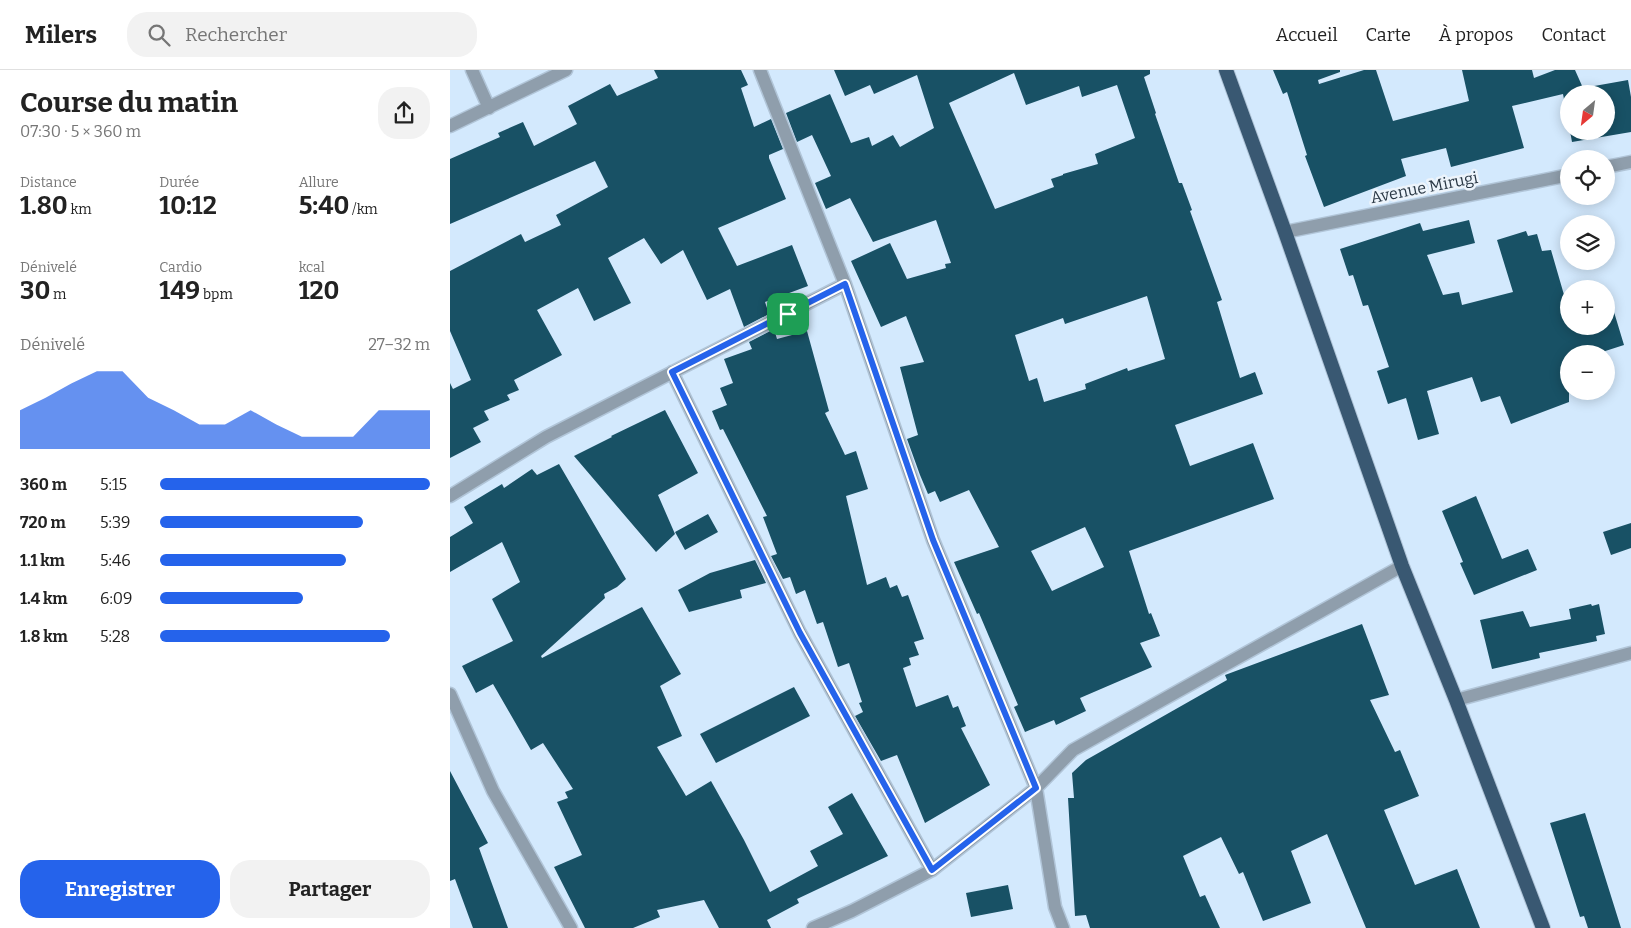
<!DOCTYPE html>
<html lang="fr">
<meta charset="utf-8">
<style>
:root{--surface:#fff;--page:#f2f2f2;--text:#222;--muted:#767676;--line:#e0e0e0;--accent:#2563eb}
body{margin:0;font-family:Bitter,serif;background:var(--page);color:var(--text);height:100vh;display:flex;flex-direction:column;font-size:19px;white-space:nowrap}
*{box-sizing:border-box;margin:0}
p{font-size:16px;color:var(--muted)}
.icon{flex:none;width:28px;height:28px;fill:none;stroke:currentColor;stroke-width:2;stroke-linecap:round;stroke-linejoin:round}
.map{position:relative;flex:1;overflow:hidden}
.details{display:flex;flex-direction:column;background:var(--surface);width:450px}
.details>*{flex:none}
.needle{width:32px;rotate:209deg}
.buttons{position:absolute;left:1110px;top:15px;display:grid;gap:10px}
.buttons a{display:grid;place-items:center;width:55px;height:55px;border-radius:50%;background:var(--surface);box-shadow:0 2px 12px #0003;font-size:25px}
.pin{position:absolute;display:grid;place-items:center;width:42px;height:42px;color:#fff;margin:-21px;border-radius:10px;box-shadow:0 2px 8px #0006}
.round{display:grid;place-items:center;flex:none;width:52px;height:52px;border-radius:20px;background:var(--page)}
.head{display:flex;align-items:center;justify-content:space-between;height:85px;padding:0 20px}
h1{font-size:28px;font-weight:700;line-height:38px}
.stats{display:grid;grid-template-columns:repeat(3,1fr);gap:8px;height:85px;padding:5px 20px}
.stats div{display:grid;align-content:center}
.stats b{font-size:25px;font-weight:700}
.stats small{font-size:14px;font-weight:400}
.stats p{font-size:14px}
.chart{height:140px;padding:10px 20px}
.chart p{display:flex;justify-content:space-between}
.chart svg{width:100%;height:90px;margin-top:5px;fill:var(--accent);opacity:.7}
.action{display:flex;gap:10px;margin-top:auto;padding:10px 20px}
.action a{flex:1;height:58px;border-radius:20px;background:var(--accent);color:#fff;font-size:20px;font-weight:700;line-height:58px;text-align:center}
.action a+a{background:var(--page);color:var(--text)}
ul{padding:0 20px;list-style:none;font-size:16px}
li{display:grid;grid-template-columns:80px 60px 1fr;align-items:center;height:38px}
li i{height:12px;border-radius:6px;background:var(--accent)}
header{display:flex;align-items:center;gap:30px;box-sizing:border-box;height:70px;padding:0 25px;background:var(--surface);border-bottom:1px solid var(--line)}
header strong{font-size:24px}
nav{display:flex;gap:28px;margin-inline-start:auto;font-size:18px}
.search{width:350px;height:45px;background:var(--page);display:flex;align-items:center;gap:12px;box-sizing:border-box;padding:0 18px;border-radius:20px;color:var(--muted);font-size:19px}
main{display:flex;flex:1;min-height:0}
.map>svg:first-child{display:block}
.building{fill:#185165;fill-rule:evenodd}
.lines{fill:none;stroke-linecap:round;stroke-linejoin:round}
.minor-casing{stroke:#b1c5d8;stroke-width:15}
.trunk-casing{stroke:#b1c5d8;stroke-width:16}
.minor{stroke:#8f9eac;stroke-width:12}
.trunk{stroke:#395872;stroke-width:14}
.route-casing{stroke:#fff;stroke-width:10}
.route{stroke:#2563eb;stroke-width:6}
.labels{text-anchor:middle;stroke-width:5;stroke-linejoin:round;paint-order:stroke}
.street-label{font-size:16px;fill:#293744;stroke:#edf4fb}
</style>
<header>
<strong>Milers</strong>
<div class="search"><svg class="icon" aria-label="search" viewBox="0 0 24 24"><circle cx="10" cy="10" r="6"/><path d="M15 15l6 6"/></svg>Rechercher</div>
<nav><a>Accueil</a><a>Carte</a><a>À propos</a><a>Contact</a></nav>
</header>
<main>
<section class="details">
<div class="head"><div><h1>Course du matin</h1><p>07:30 · 5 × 360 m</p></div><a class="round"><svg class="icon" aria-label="share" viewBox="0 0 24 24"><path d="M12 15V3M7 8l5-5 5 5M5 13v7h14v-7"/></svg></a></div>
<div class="stats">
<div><p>Distance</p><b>1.80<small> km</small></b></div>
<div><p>Durée</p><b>10:12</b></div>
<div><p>Allure</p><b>5:40<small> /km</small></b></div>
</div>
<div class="stats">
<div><p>Dénivelé</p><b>30<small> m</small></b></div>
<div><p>Cardio</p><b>149<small> bpm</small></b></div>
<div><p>kcal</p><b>120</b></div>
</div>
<div class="chart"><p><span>Dénivelé</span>27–32 m</p>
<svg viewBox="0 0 160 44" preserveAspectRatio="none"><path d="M0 44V25L10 19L20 12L30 6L40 6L50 19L60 25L70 32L80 32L90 25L100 32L110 38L120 38L130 38L140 25L150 25L160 25V44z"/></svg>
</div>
<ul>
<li><b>360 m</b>5:15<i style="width:100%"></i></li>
<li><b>720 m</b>5:39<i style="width:75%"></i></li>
<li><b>1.1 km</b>5:46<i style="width:69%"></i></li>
<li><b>1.4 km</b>6:09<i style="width:53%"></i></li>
<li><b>1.8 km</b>5:28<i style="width:85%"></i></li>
</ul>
<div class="action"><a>Enregistrer</a><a>Partager</a></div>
</section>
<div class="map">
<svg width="1181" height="858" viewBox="0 0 1181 858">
<rect width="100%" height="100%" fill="#d3e9fd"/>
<!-- building -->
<path class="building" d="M204,0H291L298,15L291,18L304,57L321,49L333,79L319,85V88L336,129L268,158L287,196L342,175L358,216L315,232L319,244L294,257L280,219L257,230L233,180L211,194L194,168L158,188L181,233L144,251L128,218L87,240L112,285L64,310L69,320L57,325L60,330L34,341L39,350L23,358L31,372L0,388V313L3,319L21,310L0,261V201L71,164L75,172L111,155L106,145L158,117L145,91L0,154V89L50,67L48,63L73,52L84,76L127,54L118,36L160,14L167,26L208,8Z
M384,0H700V4L694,7L706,43L705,44L729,113H732L742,140L740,141L772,230L767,232L790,308L805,302L813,324L725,355L740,396L803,373L824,429L679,481L699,544L701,543L710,566L690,573L702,597L630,628L636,641L606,655L604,650L575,662L564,637L568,635L529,543L527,544L504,492L549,477L519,420L490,432L485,421L478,424L470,405L457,369L468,365L450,297L474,292L456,246L431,257L401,191L440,173L457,209L496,198L495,194L501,193L486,150L423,172L400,128L376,139L365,113L381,106L362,65L347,72L336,43L380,24L401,73L419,67L422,76L443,65L450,77L484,58L467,5L424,24L420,15L395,26ZM564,3L576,35L629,16L632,27L667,15L685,68L645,84L648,94L613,104V105L601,109L604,117L545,139L499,33ZM697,226L715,289L678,301L677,298L635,314L636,319L594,332L587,308L579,311L565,265L613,248L615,254ZM635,457L654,497L602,521L581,481Z
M823,0H890V2L868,10L869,14L914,0H926L943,51L1019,31L1012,0H1082L1084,8L1105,0H1125L1133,18L1178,10L1181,27V62L1122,72L1120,61H1156V24H1119V55L1113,24L1062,36L1074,78L1001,97L996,78L951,89L956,106L874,137L855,86L857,85L837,22L833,24Z
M1019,150L1025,173L977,185L993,225L1009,222L1012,235L1063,222L1047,170L1076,161L1078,166L1087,164L1092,181L1101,180L1119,242V257L1156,256V244L1164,242L1174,275L1146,284H1119V332L1061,354L1050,326L1031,332L1022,307L977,321L989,364L968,370L956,328L938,334L927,301L939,297L918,235L913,236L903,205L899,206L890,179L970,153L973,161Z
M324,259L327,269L357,261L379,341L375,343L395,385L406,381L418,419L396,426L417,515L436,507L440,518L447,515L452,527L458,525L474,569L464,572L469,585L459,588L461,595L453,598L466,637L498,625L503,638L508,636L516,656L511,658L540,715L475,753L447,685L431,691L405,646L413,642L409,633L412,632L399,593L388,597L373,552L367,554L355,520L346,524L340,507L333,509L321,486L327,484L313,447L317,446L273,359L270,360L262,341L277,335L270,318L283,313L274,289L302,279L299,272Z
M215,340L248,403L208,425L225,464L206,482L124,386L162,367L161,366Z
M109,394L176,509L167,517L154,524L155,528L91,586L92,588L192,537L231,604L210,616L232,666L207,677L236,726L261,711L294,770L320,822L368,796L360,781L393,764L378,737L402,723L438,786L347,829L349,833L317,850L321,858H269L254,830L207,840L210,847L183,858H135L104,797L132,785L107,732L118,728L115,722L123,719L93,673L81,680L43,614L26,623L12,596L63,571L42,529L70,512L52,472L0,502V467L23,453L14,437L52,414L54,418L82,399L87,405Z
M1026,426L1052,489L1078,479L1087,500L1024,525L1010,493L1013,492L992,441Z
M258,444L268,462L235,480L225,462Z
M1181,453V478L1161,485L1153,462Z
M305,490L316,513L290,520L292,528L239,542L228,520L260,503Z
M1141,534L1142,536L1149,534L1155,564L1146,566L1147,571L1089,583L1090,588L1042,599L1030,550L1073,541L1080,557L1121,549L1119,539Z
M912,554L939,625L920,630L945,682L950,680L969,726L934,740L965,815L1007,799L1030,858H916L877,764L841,781L861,833L813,851L793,802L789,804L771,767L733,786L750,827L755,825L770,858H640L636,845L625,846L618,728H624L622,703L636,690L777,610L775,605Z
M344,617L360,646L266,693L250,664Z
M0,701L38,773L29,778L58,858H23L5,809L0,811Z
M1135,743L1171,858H1138L1134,846L1130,847L1100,753Z
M558,815L563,839L521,847L516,823Z"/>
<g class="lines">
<!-- minor casing -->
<g class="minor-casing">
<path id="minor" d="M22,0L39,38
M310,0L395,214L483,470L586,718L605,837L613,858
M0,56L116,0
M1156,97L1181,92
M835,162L1119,105
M222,302L350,563L482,800
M0,426L96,367L395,214
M0,624L43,721L121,858
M1006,630L1181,583
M363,858L402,841L482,800L586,718L623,680L952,496"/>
</g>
<!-- trunk casing -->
<g class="trunk-casing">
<path id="trunk" d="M776,0L835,162L952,496L1006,630L1093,858"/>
</g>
<!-- minor -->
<use href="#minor" class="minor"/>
<!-- trunk -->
<use href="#trunk" class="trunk"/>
</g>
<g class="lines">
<!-- route casing -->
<g class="route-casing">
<path id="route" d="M395,214L483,470L586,718L482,800L350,563L222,302Z"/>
</g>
<!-- route -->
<use href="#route" class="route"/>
</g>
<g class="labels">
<!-- street labels -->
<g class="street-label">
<text transform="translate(974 117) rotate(-11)" y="6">Avenue Mirugi</text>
</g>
</g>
</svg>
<div class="buttons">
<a><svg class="needle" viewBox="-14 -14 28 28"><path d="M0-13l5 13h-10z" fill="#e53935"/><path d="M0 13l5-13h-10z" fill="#767676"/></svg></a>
<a><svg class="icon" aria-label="locate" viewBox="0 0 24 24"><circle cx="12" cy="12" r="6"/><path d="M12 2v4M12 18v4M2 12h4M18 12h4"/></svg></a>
<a><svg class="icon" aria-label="layers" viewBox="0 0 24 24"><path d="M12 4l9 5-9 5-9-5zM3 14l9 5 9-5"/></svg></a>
<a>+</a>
<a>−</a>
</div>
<div class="pin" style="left:338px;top:244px;background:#1e9e55"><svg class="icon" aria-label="arrive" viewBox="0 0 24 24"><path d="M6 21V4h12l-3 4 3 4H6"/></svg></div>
</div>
</main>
